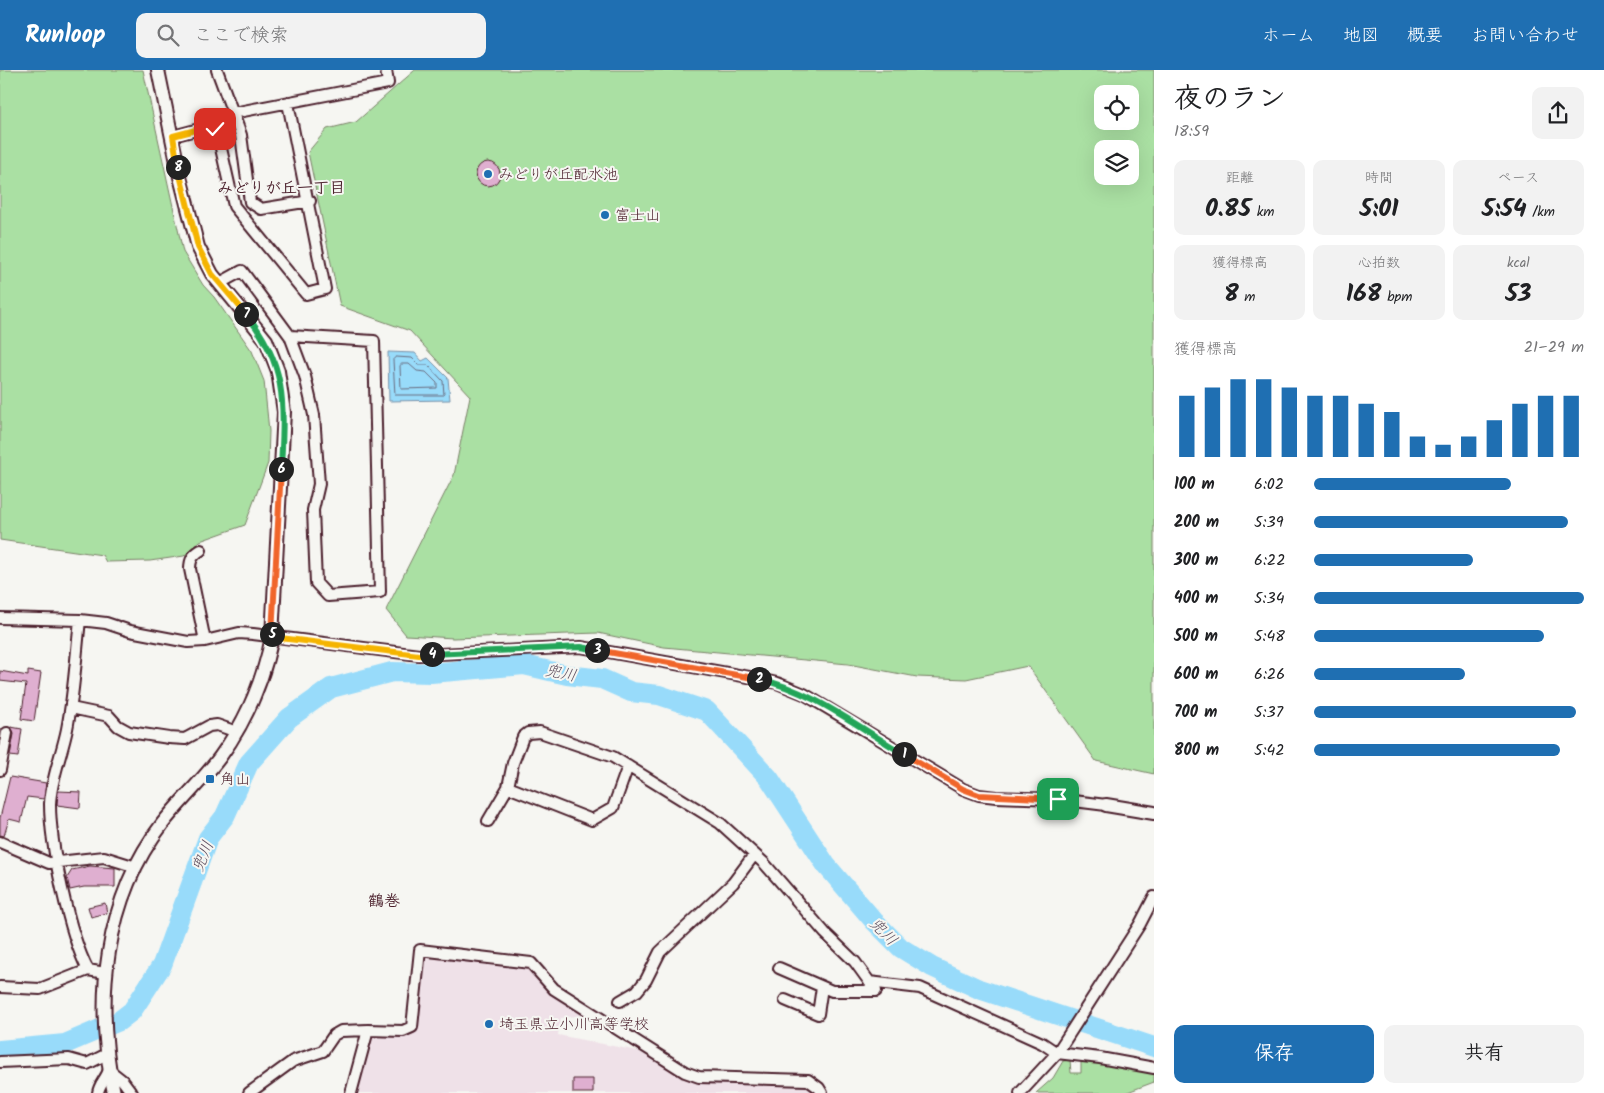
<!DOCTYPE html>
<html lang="ja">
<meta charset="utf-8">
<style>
:root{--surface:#fff;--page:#f2f2f2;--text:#202124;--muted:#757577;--accent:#1f6fb2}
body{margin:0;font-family:Kalam,"Klee One",sans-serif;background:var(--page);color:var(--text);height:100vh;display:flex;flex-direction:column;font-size:19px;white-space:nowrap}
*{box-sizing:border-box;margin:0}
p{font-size:16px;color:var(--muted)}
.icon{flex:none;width:28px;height:28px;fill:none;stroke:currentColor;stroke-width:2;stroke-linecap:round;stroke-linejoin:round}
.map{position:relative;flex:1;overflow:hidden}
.panel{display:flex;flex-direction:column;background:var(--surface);width:450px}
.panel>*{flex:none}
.fabs{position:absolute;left:1094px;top:15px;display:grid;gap:10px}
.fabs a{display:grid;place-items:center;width:45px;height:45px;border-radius:10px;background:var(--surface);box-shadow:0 5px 20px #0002;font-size:25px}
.pin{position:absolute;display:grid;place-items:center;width:42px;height:42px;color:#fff;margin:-21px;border-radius:10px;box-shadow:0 2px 8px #0006}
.km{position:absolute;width:25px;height:25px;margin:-12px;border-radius:50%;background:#222;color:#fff;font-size:14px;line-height:25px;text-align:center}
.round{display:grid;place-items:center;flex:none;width:52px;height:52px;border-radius:10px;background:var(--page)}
.headline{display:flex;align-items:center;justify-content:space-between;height:85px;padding:0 20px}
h1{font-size:28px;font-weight:700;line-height:38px}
.stats{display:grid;grid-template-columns:repeat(3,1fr);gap:8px;height:85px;padding:5px 20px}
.stats div{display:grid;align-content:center;border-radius:10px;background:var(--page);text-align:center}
.stats b{font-size:25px;font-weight:700}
.stats small{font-size:14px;font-weight:400}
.stats p{font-size:14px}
.chart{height:140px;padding:10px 20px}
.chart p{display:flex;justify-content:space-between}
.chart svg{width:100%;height:90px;margin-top:5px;stroke:var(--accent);stroke-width:6}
.action{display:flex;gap:10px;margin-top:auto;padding:10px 20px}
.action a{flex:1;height:58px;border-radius:10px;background:var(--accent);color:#fff;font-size:20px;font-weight:700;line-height:58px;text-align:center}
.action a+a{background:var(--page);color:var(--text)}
ul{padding:0 20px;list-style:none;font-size:16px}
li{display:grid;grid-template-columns:80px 60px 1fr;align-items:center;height:38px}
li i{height:12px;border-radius:6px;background:var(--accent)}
header{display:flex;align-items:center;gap:30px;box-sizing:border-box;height:70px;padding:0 25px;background:var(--accent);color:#fff}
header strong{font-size:24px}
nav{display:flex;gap:28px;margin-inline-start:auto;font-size:18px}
.search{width:350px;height:45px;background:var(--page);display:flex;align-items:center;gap:12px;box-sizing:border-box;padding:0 18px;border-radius:10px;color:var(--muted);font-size:19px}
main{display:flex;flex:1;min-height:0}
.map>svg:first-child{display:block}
.built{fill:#efe1e8}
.green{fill:#aae0a3;stroke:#7a8067;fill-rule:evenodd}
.water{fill:#98dbfa;stroke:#7990a7}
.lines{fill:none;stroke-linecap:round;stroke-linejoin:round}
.shore{stroke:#696a7e;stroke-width:1}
.river{stroke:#98dbfa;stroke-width:20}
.building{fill:#dfafd0;stroke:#4a1f2b}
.minor-casing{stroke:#4a1f2b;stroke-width:14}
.tertiary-casing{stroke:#4a1f2b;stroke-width:16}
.minor{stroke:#f6f6f2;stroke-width:10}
.tertiary{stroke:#f6f6f2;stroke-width:12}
.split-1-casing{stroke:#fff;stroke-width:10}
.split-2-casing{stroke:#fff;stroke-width:10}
.split-3-casing{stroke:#fff;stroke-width:10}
.split-4-casing{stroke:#fff;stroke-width:10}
.split-5-casing{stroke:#fff;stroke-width:10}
.split-6-casing{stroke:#fff;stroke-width:10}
.split-7-casing{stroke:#fff;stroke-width:10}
.split-8-casing{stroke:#fff;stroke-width:10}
.split-9-casing{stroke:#fff;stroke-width:10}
.split-1{stroke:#f0652b;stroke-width:6}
.split-2{stroke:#22a559;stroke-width:6}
.split-3{stroke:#f0652b;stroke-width:6}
.split-4{stroke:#22a559;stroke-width:6}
.split-5{stroke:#f5b400;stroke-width:6}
.split-6{stroke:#f0652b;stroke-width:6}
.split-7{stroke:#22a559;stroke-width:6}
.split-8{stroke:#f5b400;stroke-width:6}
.split-9{stroke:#f5b400;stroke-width:6}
.poi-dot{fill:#1f6fb2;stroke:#f6f6f2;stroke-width:2}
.labels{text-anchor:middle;stroke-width:4;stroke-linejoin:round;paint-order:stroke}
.poi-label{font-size:15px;fill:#4a1f2b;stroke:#f6f6f2;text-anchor:start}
.neighbourhood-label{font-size:16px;font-weight:bold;fill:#4a1f2b;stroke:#f6f6f2}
.water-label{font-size:16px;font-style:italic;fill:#5e4e5f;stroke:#f6f6f2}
</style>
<header>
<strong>Runloop</strong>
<div class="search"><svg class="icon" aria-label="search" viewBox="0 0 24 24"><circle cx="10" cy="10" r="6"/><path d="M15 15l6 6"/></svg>ここで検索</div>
<nav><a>ホーム</a><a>地図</a><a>概要</a><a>お問い合わせ</a></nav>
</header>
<main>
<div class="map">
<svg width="1154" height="1023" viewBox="0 0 1154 1023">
<rect width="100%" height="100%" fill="#f6f6f2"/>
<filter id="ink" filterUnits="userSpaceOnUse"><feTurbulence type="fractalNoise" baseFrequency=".02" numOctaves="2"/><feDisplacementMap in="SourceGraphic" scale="10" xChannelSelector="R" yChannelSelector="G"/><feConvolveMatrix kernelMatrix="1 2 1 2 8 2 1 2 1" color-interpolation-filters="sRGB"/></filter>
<g filter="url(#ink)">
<!-- built -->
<path class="built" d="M428,886L522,896L531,900L553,925L583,945L561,948L558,965L638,981L682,1005L800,1014L808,1016L817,1023H354L370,967L374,963L410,966L417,959L424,889Z"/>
<!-- green -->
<path class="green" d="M0,0H143L183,182L203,215L214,227L252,281L264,311L269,361L268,393L245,455L200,471L184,486L150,491L106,492L102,485L0,470Z
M415,0H1154V704L1096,691L1028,596L966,609L917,607L848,594L664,577L598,563L453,568L406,565L386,540L454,405L470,326L410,261L340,236L308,82L327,59L356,52ZM1102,24H1130V51H1102ZM1102,79H1130V106H1102Z
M1070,990L1071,1003H1081V990L1154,1004V1012L1125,1023H1036L1053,1008L1063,991Z"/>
<!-- water -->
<path class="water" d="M388,282L415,283L422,291L428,288L448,308L450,330L389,331Z"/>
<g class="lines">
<!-- shore -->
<path class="shore" d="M396,287L412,288L419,295H428L443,311L444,325H395L393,290Z
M402,294H409L417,301L426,302L437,313V318L401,319L400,296Z"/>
<!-- river -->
<path class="river" d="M0,980L65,974L119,951L132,941L162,895L208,768L225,746L249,693L289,648L331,618L392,602L431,603L524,595L567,605L602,609L631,622L659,625L707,641L769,708L826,795L874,851L901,878L932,897L979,919L1154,977"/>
</g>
<!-- building -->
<path class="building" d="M476 104a12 12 0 1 1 24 0a12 12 0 1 1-24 0Z
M0,601L28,606V601L41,603L34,651L21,649L26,614L0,611Z
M11,657L22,659L18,687L10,686L14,664Z
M10,707L46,713L44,729L27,727L21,752L9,749L4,766L0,765V748Z
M58,721L81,722L80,738L57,735Z
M90,796L115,798V817H84L70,820L67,808L72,800Z
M105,833L107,843L91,847L88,837Z
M573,1009H593V1023H573Z"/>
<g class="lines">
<!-- minor casing -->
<g class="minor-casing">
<path id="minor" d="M217,0L241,65L250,132L261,139L310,131
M233,43L388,13L386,0
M173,66L207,57L215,59L218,65L234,136L306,224L325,219L288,33
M220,213L242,201L290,266
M290,266L374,271L380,522L328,526L316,513L313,440L319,414L314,345L305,306Z
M201,480C193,485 190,489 190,499L205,571
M0,548L80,550L106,553L130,561L188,572L205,571L239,563L253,564L419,585L581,577L749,607L777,613L804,624L963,719L979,725L996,727L1058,729L1106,735
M80,550C76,586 74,623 67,659C62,684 51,709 50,734C50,774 69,864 88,900
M71,638L109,646L118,656L129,662L169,668L185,669L209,656L217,655L237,662
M0,700L7,663
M508,717L592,750L613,738L628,696
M488,751L508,717L513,693L523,667L528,663L540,662L613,687L720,753L764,793L825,863L855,892L876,921H832L779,898
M0,772L49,793L104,787L136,797
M869,912L920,918L1042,973L1057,983L1100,988L1154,998
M0,917L40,919L88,900L105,903
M785,930L818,944L822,917
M620,931L637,921L646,910L660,882L733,813L754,785
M368,960L403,961L412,957L420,880L531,893L554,919L685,1002L699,1007L808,1010L819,1018L822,1023
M0,992L69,989L87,994L107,984
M98,1023C99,1014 106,1009 109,1000L123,1011L132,1023
M249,1023L293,991L323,981L334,965L341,961L368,960L351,1023
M1020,1023L1057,983L1140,854L1154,827"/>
</g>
<!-- tertiary casing -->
<g class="tertiary-casing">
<path id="tertiary" d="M1106,735L1154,743
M114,1023C94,932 104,829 163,753C181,730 203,710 220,687C247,650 263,612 272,567L284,342L278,301L266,270L212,204L198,177L180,107L158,0"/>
</g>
<!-- minor -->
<use href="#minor" class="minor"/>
<!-- tertiary -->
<use href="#tertiary" class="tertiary"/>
</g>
</g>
<g class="lines" filter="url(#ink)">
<!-- split-1 casing -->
<g class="split-1-casing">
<path id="split-1" d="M904,684L963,719L979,725L1058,729"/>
</g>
<!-- split-2 casing -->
<g class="split-2-casing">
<path id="split-2" d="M759,609C811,620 858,657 904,684"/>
</g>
<!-- split-3 casing -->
<g class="split-3-casing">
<path id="split-3" d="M597,580L759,609"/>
</g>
<!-- split-4 casing -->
<g class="split-4-casing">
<path id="split-4" d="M432,584L581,577L597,580"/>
</g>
<!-- split-5 casing -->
<g class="split-5-casing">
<path id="split-5" d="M272,564V567L419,585L432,584"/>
</g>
<!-- split-6 casing -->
<g class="split-6-casing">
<path id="split-6" d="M272,564L281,399"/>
</g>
<!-- split-7 casing -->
<g class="split-7-casing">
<path id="split-7" d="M246,244C288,295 284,336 281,399"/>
</g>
<!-- split-8 casing -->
<g class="split-8-casing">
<path id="split-8" d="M178,97L198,177L212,204L246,244"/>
</g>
<!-- split-9 casing -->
<g class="split-9-casing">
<path id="split-9" d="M178,97L173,66L207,57L215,59"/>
</g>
<!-- split-1 -->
<use href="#split-1" class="split-1"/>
<!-- split-2 -->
<use href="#split-2" class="split-2"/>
<!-- split-3 -->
<use href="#split-3" class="split-3"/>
<!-- split-4 -->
<use href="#split-4" class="split-4"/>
<!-- split-5 -->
<use href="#split-5" class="split-5"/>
<!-- split-6 -->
<use href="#split-6" class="split-6"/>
<!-- split-7 -->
<use href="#split-7" class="split-7"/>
<!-- split-8 -->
<use href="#split-8" class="split-8"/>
<!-- split-9 -->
<use href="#split-9" class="split-9"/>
</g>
<!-- markers -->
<g class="poi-dot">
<circle cx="488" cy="104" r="5"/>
<circle cx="605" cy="145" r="5"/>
<rect x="205" y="704" width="10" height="10" rx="2.5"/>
<circle cx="489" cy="954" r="5"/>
</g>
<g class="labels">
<!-- poi labels -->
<g class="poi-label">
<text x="498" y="109">みどりが丘配水池</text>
<text x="615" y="150">富士山</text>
<text x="220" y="714">角山</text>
<text x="499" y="959">埼玉県立小川高等学校</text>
</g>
<!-- neighbourhood labels -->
<g class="neighbourhood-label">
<text x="281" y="123">みどりが丘一丁目</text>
<text x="384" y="836">鶴巻</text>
</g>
<!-- water labels -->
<g class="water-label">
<text transform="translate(561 602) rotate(11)" y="6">兜川</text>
<text transform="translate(202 786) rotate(-68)" y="6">兜川</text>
<text transform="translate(884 861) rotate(45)" y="6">兜川</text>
</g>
</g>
</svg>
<div class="fabs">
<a><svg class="icon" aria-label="locate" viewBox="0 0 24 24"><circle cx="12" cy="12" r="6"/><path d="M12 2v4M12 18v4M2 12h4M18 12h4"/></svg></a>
<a><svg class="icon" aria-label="layers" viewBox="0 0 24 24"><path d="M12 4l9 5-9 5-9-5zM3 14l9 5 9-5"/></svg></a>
</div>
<div class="pin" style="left:1058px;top:729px;background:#1e9e55"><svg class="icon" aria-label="arrive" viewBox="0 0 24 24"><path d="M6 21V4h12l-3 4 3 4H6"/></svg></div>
<div class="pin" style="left:215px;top:59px;background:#d93025"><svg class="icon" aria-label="check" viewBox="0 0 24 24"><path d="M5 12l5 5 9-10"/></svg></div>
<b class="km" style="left:904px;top:684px">1</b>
<b class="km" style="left:759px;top:609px">2</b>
<b class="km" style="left:597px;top:580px">3</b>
<b class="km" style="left:432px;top:584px">4</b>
<b class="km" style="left:272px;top:564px">5</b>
<b class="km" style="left:281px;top:399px">6</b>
<b class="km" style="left:246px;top:244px">7</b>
<b class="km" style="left:178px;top:97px">8</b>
</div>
<section class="panel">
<div class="headline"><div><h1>夜のラン</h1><p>18:59</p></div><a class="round"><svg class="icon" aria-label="share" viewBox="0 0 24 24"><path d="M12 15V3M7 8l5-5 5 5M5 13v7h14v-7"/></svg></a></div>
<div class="stats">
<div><p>距離</p><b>0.85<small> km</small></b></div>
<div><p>時間</p><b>5:01</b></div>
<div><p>ペース</p><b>5:54<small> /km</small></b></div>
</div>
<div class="stats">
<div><p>獲得標高</p><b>8<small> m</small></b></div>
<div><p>心拍数</p><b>168<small> bpm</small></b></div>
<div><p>kcal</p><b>53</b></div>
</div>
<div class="chart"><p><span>獲得標高</span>21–29 m</p>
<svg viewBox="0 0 160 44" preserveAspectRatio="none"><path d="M5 44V14M15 44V10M25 44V6M35 44V6M45 44V10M55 44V14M65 44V14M75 44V18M85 44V22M95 44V34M105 44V38M115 44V34M125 44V26M135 44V18M145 44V14M155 44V14"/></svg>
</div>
<ul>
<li><b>100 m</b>6:02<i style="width:73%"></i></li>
<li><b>200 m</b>5:39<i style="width:94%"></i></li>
<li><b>300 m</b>6:22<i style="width:59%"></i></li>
<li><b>400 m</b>5:34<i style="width:100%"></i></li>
<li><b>500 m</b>5:48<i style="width:85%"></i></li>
<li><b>600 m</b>6:26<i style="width:56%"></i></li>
<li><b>700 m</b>5:37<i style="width:97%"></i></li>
<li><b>800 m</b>5:42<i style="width:91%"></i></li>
</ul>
<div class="action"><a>保存</a><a>共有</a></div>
</section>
</main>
